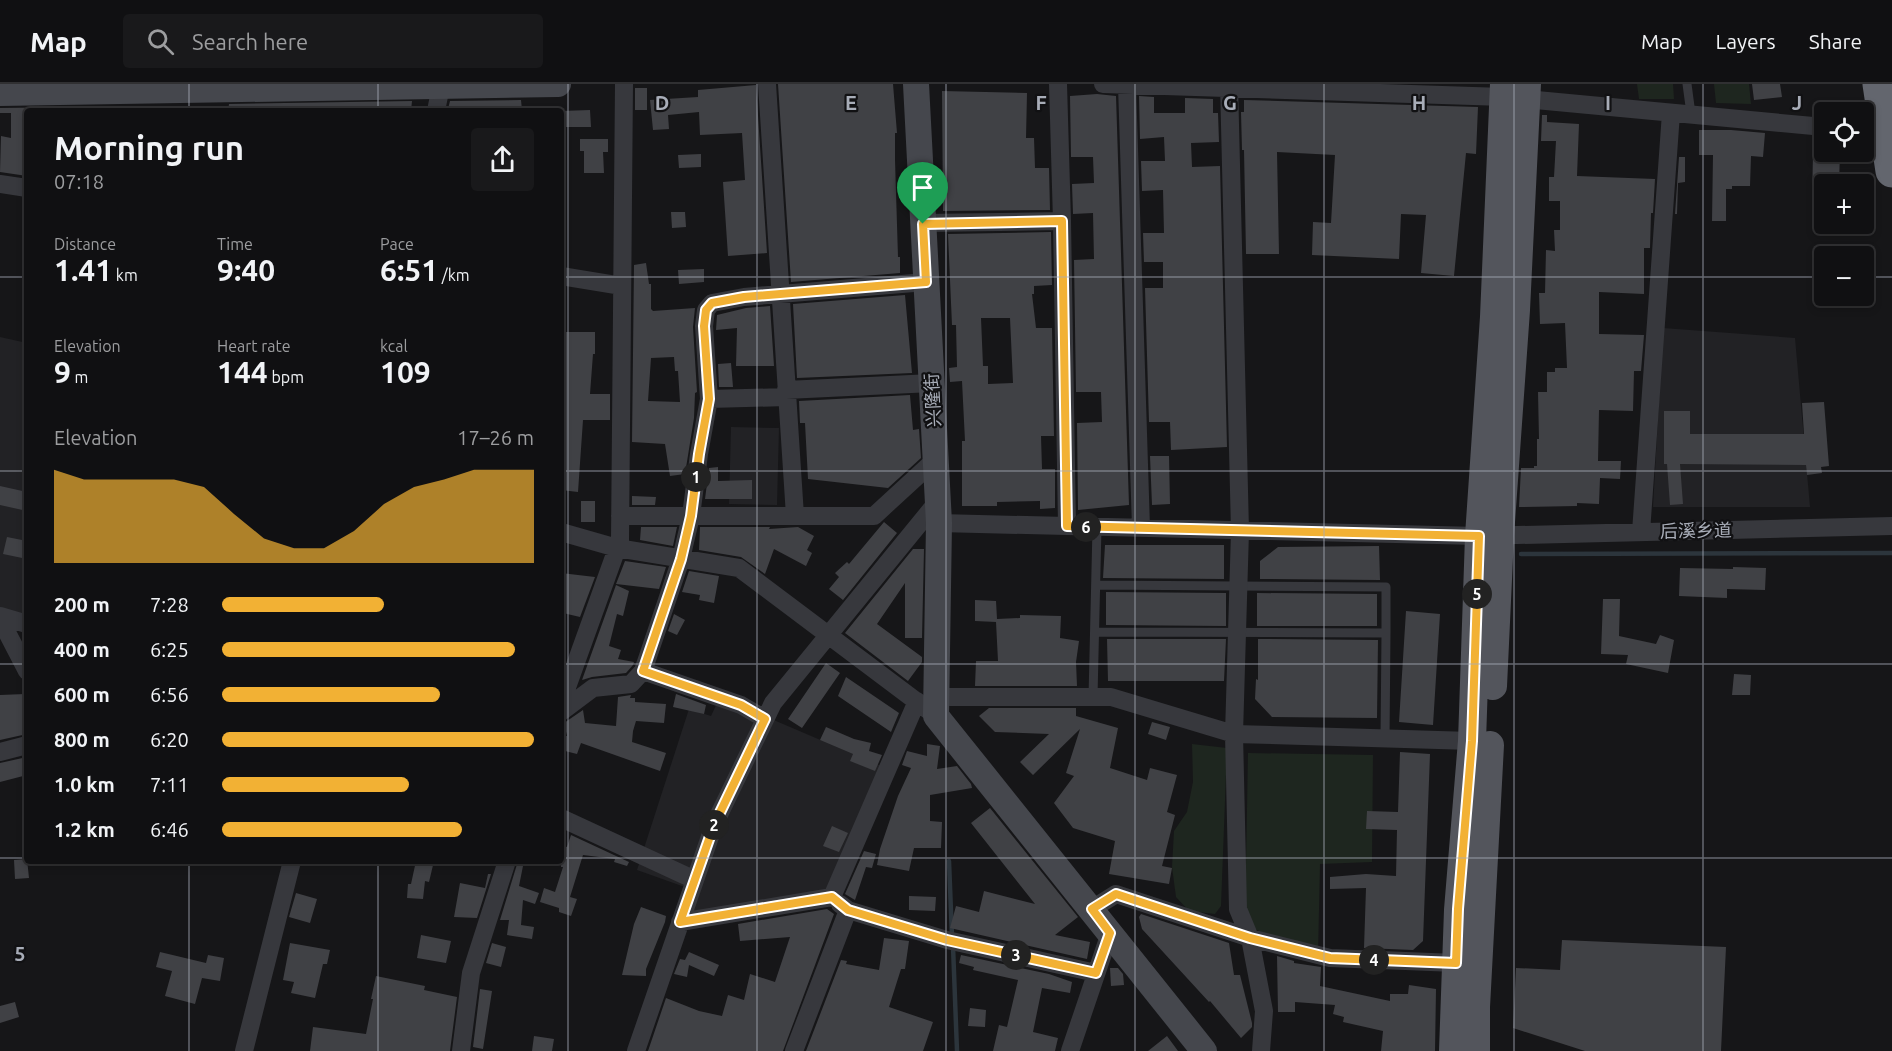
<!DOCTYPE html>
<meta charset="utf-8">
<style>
:root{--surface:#101012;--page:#19191b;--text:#f1f3f6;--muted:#9c9d9f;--line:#303032;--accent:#f2b134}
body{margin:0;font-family:Ubuntu,"Noto Sans SC",sans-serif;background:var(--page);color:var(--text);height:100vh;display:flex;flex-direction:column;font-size:22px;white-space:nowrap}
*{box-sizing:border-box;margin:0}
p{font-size:20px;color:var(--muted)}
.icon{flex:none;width:33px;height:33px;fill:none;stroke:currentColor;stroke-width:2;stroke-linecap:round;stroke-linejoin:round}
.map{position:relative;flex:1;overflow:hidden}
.sheet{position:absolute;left:24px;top:24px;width:540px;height:756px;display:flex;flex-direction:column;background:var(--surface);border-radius:6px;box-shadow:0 3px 9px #0003,0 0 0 2px var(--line)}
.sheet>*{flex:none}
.fabs{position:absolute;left:1814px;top:18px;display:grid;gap:12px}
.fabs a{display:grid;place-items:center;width:60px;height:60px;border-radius:6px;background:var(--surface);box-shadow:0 3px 9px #0003,0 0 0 2px var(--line);font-size:30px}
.pin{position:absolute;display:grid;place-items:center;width:51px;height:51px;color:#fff;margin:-62px -26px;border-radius:50% 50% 50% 0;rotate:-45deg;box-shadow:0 0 6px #0007}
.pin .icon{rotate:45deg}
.km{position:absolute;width:30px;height:30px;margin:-15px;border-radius:50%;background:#222;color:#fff;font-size:16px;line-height:30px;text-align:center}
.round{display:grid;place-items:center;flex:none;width:63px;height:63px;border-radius:6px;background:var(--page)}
.headline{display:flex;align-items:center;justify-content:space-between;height:102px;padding:0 30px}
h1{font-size:33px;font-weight:700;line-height:45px}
.metrics{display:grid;grid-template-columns:repeat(3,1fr);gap:9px;height:102px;padding:6px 30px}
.metrics div{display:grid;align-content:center}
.metrics b{font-size:30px;font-weight:700}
.metrics small{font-size:16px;font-weight:400}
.metrics p{font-size:16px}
.chart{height:168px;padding:12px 30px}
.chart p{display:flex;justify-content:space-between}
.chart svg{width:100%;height:108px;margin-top:6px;fill:var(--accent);opacity:.7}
ul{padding:0 30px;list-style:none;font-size:20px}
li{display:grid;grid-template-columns:96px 72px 1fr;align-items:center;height:45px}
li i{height:15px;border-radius:8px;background:var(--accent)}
header{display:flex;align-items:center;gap:36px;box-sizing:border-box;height:84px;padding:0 30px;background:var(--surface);border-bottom:2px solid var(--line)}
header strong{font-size:28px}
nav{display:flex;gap:33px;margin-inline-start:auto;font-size:21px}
.search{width:420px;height:54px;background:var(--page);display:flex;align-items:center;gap:15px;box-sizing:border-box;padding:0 21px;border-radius:6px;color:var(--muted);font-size:22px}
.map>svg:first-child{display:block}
.built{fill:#222225}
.green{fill:#1e261f}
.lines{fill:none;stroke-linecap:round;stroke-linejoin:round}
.stream{stroke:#2c353c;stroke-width:4.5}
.building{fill:#404145;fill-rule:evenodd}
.lane{stroke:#37383d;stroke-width:9}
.street{stroke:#37383d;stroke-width:18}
.secondary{stroke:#45474d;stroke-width:26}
.primary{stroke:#53555c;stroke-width:28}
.highway{stroke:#63666e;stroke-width:33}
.route-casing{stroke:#fff;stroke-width:12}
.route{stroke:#f2b134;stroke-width:8}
.grid{fill:none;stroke:#a8adb8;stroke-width:1.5;stroke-opacity:0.55}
.labels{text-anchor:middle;stroke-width:4.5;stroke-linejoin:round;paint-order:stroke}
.street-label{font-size:18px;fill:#a8adb8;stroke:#111113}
.grid-label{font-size:20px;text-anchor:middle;font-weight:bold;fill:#a8adb8;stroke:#111113;stroke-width:4.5;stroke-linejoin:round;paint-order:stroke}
</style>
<header>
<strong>Map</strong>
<div class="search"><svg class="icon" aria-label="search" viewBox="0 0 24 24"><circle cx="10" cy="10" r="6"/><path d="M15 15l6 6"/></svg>Search here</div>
<nav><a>Map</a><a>Layers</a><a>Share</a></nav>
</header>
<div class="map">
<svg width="1892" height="967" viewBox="0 0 1892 967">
<rect width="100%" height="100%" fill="#161618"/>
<!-- built -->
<path class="built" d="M1663,244L1795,254L1810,423H1653Z
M0,253L27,259V539L0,532Z
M731,343L779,344L777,421L729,420Z
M720,613L893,687L832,813L686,836L696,807L637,786L689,625L711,632Z"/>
<!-- green -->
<path class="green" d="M1637,0H1673L1674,15H1639Z
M1714,0H1749L1751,20L1716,19Z
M1192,660L1227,664L1221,822L1215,830L1189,827L1176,813L1172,783L1174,747L1187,728L1193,698Z
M1248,669L1373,671L1372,778L1320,780L1318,871L1252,844L1245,836Z"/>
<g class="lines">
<!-- stream -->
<path class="stream" d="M1521,470L1892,469
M949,777L952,853
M953,862L957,967"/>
</g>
<!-- building -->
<path class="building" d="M778,0H893L897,49H895V76L898,173H900V189L791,198Z
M1752,0H1780L1782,13L1754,16Z
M756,1L767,169L728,172L723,98L745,96L742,49L700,51L699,28L668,31L669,45L653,46L650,16L698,13V6Z
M635,4H647V26H635Z
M942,7L1027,9L1026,54H1034L1035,84H1049L1050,126L943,127Z
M1097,10L1116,12L1129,421L1078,426L1077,339L1102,338L1101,308H1076L1074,176L1094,175L1093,129L1073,130L1072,100L1094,99L1093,73H1071L1070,12Z
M1139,12L1154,13V29H1185V14L1213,15V29H1218L1219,58L1191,59L1192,83L1220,82L1227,363L1171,366L1170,338H1149L1145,204H1163V178H1144L1143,149H1164L1163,106L1142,107L1141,77H1165L1164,53L1140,55Z
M521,16L522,26L448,25L450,17Z
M1244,16L1478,23L1476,70L1466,69L1454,192L1421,189L1426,131L1401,130L1399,175L1312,171L1313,138L1331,139L1335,71L1277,68L1279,170H1246L1244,66H1242L1241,28H1244Z
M412,17L411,27H228L229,20Z
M78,23V27H27V92L0,88L1,52L11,54V29H0V24Z
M590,26L591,43H561V27Z
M1542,31H1547V38L1579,40L1577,92L1655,95L1653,129H1651L1650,164H1644V210L1599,208V250L1644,251L1641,287H1634L1633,327L1599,326L1598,377H1621L1620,395L1600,394L1599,420L1577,419V422L1519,423L1521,384H1534V382H1537V355H1539L1538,308H1547V288H1555V284H1567L1565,239L1540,240L1539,209H1545L1546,166L1555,167L1554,146H1560V117H1549V93H1554L1556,57H1541Z
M1699,46H1731L1765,49L1763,73L1751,72L1750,102H1732V105H1726V137H1712L1713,71H1699Z
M580,55H608V68H603L604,89H584V67H580Z
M1813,68H1840L1839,100H1824V119H1812Z
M701,70V83L679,84L678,71Z
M1679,73H1685V98L1678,99L1677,130H1675Z
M671,128H685L686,143L672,144Z
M1051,148L1052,201L1034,202V210H1032L1036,244H1052L1054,352H1041L1042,385H1055V424L1040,425V417L997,418V422H962V357H965L962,297L950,298L949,284L957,283L956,241H952L948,150ZM981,234H1010L1013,299L988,300V282H983Z
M646,179L649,200H651V225L653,227L695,224L693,243L697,308L695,309L694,334L685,390L670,392L665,360L632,358L634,181ZM674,273L675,287H678L680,318L648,317L651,274Z
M704,185V198L679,200L678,186Z
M905,211L912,289L797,294L793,220Z
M770,222L774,282H736L737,244L716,246L717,231L746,224Z
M561,248H595V270H593L590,310H610V336H583L578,408L561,406Z
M731,279L733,303H719L718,280Z
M910,311L913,346L919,345L921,374L888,404L808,395L805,339H800L799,317Z
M1824,318L1829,382L1821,383L1822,389L1807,391L1806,381L1680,380L1683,420L1670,421L1667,380H1664V327H1690V350H1804L1802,319Z
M1150,372H1169L1170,420L1152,421Z
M718,383V397L752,396V415H705L709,384Z
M0,402L27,408V427L0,421Z
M632,412L656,413L655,421H632Z
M581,417H595V438H581Z
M884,438L897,449L843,516L829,505L839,493L835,489L847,478L849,480Z
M641,443H677L673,462L640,456Z
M700,443H770L769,445L798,443L814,452L807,466L812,469L806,482L774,465L765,490L741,473L699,466Z
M7,453L27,457V475L3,470Z
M1105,461H1224V495L1103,494Z
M1379,462L1380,496L1260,495V477L1278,463Z
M913,465H924L922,554H905V499L877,540L922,573V578L908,597L845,549Z
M625,477L666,483L659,505L616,500Z
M1733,483L1766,484L1765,506L1727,505V514L1679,512L1680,484L1733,485Z
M689,487L719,492L714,519L699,516L700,511L682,508Z
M561,489L595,493L580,533L563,529L566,509H561Z
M616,501L629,507L623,532L617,530L609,562L621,566L618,575L634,578L633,581L626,589L592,593L582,596Z
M1106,508L1226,509V542L1106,541Z
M1257,509L1377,510V542H1257Z
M1603,515H1620L1619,552L1656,560L1660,551L1674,556L1668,589L1626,580L1628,571L1601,570Z
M975,516L996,517L997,535L1020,534V531L1061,532L1060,554L1079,557L1076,578L1077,602H975L976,577H998L996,538L975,537Z
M1406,527L1440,530L1433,641L1399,638Z
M674,530L685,536L677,551L668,547Z
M1107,555H1226L1224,597H1108Z
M1258,555L1378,556L1377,634L1272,633L1255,615L1256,595L1258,596Z
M826,579L840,589L802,644L788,635Z
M1734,590L1751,591L1750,611H1732Z
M846,593L899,629L891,648L838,612Z
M25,610L27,650L0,656V611Z
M676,610L706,621L704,630L673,623Z
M631,611L630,614H635V618L666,620L664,639L636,637L633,647L632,658L666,669L660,687L581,659L577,670L561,666V651L567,652L564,639L583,626L585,639L616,642L618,613Z
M989,624H1076V632L1118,644L1110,684L1147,696L1150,684L1177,691L1167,728L1175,731L1162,782L1172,784L1169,800L1109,790L1115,757L1073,744L1054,719L1074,692L1066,689L1080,645L1033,691L1020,678L1049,650L995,648L979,632Z
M1152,638L1170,643L1166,656L1148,650Z
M826,643L854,655L871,659L869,667L882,671L875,687L850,677L853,670L820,656Z
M927,660L940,662L937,685L957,682L971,700L972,704L930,711V737L942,738L941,764H914L909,787L877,781L880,765L898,712L911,684L902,681L907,667L927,672Z
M1400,668L1430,670L1423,857L1413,866L1364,864L1366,804L1330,805V793L1366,790L1396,792L1397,746L1366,745L1367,727L1398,728Z
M27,673V691L0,698V679Z
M990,724L1078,833L1055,851L1090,858L1087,875L950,844L956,822L979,828L984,807L1035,820L971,739Z
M832,742L848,749L839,768L823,762Z
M571,751L629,778L627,782L614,778L615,775L583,771L570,813L577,815L571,832L559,828V824L540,818L544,804L555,808L563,783H561V761L567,763Z
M864,767L876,770L872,784L866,783L855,816L845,810Z
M27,775L29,794L15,795L14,776Z
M416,777H434L429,798L425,797L423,815L407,814L408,800H411Z
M518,777H524L519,802L539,809L535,820L523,816L521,841L534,843L532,855L507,851L509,836H500Z
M488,790H491L477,834L454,833L460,799L485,804Z
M296,809L317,815L310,839L289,833Z
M909,812L936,813L935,827L909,826Z
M641,823L666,832L665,838L646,885V892L622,891L634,840Z
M827,825L834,830L783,967H648L666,914L699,927L722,932L728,911L744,916L750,890L775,898L790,853L740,857L738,840Z
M1141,830L1229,859L1234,891H1240L1252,939V943L1241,954L1210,917L1209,918L1142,845L1139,833Z
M421,851L451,857L446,879L417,874Z
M884,854L909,857L905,885H901L889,923L933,938L923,967H806L841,876L847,877L846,880L879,886Z
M1562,856L1726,863L1721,967H1585L1513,944L1516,884L1560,886Z
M290,859L330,866L327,880H323L315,914L291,909L294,898L283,896Z
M492,859L506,863L501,883L486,879Z
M160,868L206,879L208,871L224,874L220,897L202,894L195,920L165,912L172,887L156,883Z
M689,868L719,881L714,892L689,881L687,893L674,890L680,875L685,876Z
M961,871L1049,890L1072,898L1070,909L1042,904L1033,948L1058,954L1055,967H993L999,941L1007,943L1018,896L973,886L974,883L959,879Z
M1277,872L1294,877V879L1321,883L1320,902L1390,917V910H1408L1409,901L1436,905L1435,967H1381L1383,947L1343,938L1344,933L1333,930L1335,921L1295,918V928H1278Z
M1110,884H1118L1123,890L1124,901L1111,902Z
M376,892L425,902L424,906L457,913L450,967H310L313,943L366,950L373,915H371Z
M480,905L492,907L483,965L473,963Z
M15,918L19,933L0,939V922Z
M970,924L986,926L985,943L968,942Z
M534,952L554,955L552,967H532Z
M1167,952L1178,967H1148Z"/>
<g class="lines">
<!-- lane -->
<path class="lane" d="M1687,0L1691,30
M1096,501L1386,503V549
M1095,548L1386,549L1385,655
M1093,613L1097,443"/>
<!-- street -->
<path class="street" d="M767,0L795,432
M1103,0L1504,13L1824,43
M1229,0L1240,447L1234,650L1238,825L1250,854L1264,927L1261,967
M1127,1L1141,444
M436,27L441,2
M1863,46L1870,47
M0,100L27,104
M1062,137L1067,442
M923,139L1062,137L1058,0
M561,192L622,202
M786,306L932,299
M709,315L787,313
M620,432H874L936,375
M939,439L1479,452L1892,442
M561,448L617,464L739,484L936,632
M1641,448L1671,29
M0,532L27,540
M0,535L27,587
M643,587L741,621L765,635
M936,613H1111L1234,650L1472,657
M561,620L620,456L624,0
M561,628L593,604L631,600L643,587L681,475L691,432L699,370L709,315L704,242L706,226L712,219L744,213L926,198
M0,668L27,661
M561,734L695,796
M1092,825L1116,810L1250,854L1330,874L1456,879
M848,826L947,856L1096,889
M680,838L832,813L917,617
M244,967L292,777
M461,967L471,889L507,777
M636,967L714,741L773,619L938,417
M794,967L848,826L840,820
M1070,967L1110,849"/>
<!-- secondary -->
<path class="secondary" d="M916,0L939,439L936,632L1204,967
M0,9L558,0"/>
<!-- primary -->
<path class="primary" d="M1493,602L1500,452L1516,226L1527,0
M1453,967L1458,826L1472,657L1479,452L1494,233L1504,0
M1476,967V923L1490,661"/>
<!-- highway -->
<path class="highway" d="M1879,0L1892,87"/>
</g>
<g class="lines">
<!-- route casing -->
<g class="route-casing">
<path id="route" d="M1062,137L1067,442L1479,452L1472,657L1458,825L1456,879L1330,874L1250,854L1116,810L1092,825L1110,849L1096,889L947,856L848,826L832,813L680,838L714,741L765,635L741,621L643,587L681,475L691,432L699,370L709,315L704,242L706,226L712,219L744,213L926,198L923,140Z"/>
</g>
<!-- route -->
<use href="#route" class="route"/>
</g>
<!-- grid -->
<path class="grid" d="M189,0V27M378,0V27M568,0V967M757,0V967M946,0V967M1135,0V967M1324,0V967M1514,0V967M1703,0V967M0,193H27M561,193H1824M1863,193H1892M0,387H27M561,387H1892M0,580H27M561,580H1892M0,774H27M561,774H1892M189,777V967M378,777V967"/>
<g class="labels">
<!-- street labels -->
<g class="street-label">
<text transform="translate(933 316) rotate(-93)" y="6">兴隆街</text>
<text transform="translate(1696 447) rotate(-1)" y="6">后溪乡道</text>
</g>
</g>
<g class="grid-label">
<text x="662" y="26">D</text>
<text x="851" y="26">E</text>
<text x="1041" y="26">F</text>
<text x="1230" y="26">G</text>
<text x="1419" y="26">H</text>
<text x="1608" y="26">I</text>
<text x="1797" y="26">J</text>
<text x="20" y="877">5</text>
</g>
</svg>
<div class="fabs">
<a><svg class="icon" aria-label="locate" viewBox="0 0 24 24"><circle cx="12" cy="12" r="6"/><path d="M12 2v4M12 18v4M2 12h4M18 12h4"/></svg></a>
<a>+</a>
<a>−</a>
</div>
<div class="pin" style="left:923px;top:140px;background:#1e9e55"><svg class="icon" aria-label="arrive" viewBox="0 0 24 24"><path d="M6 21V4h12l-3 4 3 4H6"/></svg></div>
<b class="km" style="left:696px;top:393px">1</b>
<b class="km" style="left:714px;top:741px">2</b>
<b class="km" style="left:1016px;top:871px">3</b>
<b class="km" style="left:1374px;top:876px">4</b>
<b class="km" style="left:1477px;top:510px">5</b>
<b class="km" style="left:1086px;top:443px">6</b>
<section class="sheet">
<div class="headline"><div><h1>Morning run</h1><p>07:18</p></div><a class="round"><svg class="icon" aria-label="share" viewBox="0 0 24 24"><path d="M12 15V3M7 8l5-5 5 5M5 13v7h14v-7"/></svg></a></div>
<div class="metrics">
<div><p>Distance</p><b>1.41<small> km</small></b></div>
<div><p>Time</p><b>9:40</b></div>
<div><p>Pace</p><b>6:51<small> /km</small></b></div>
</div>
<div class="metrics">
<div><p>Elevation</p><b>9<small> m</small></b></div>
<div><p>Heart rate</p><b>144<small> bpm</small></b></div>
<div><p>kcal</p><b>109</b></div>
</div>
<div class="chart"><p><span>Elevation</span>17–26 m</p>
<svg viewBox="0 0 160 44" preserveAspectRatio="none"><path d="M0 44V6L10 10L20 10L30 10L40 10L50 13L60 24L70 34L80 38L90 38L100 31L110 20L120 13L130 10L140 6L150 6L160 6V44z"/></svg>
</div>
<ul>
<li><b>200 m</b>7:28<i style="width:52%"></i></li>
<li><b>400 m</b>6:25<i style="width:94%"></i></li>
<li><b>600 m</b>6:56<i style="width:70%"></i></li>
<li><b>800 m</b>6:20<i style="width:100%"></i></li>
<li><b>1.0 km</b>7:11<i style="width:60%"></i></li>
<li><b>1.2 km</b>6:46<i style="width:77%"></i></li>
</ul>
</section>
</div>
